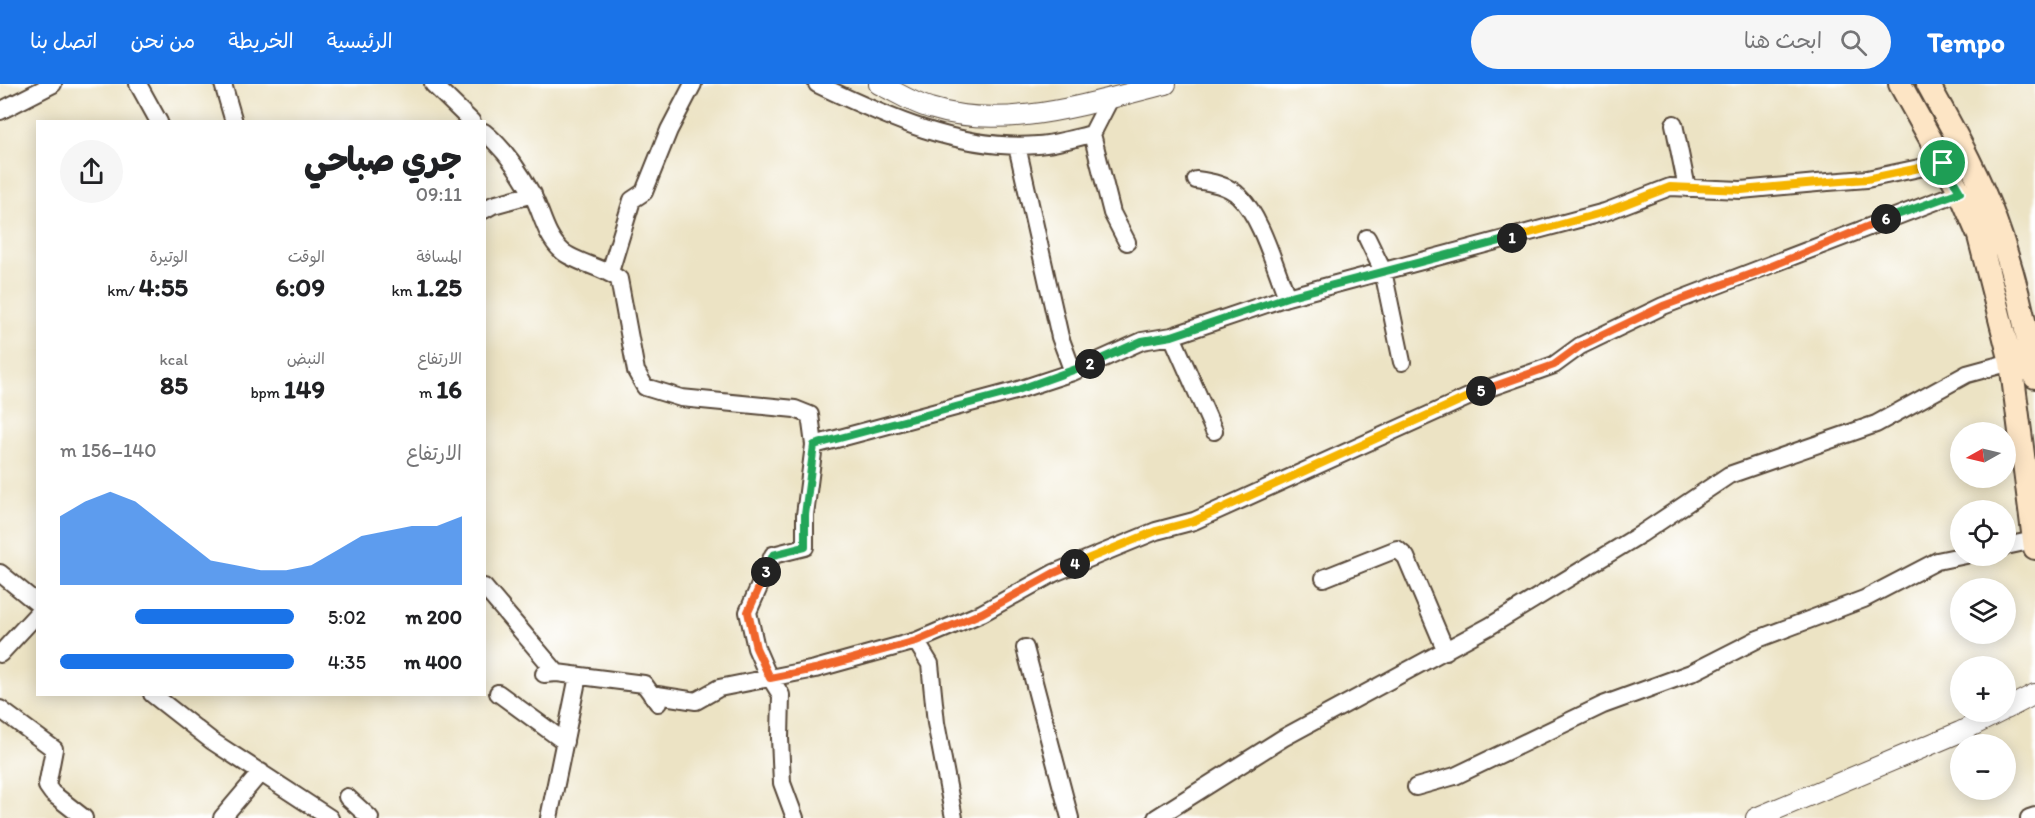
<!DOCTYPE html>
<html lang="ar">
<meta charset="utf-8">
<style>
:root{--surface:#fff;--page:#f6f6f6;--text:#202124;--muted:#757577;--accent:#1a73e8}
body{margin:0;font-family:Itim,"Playpen Sans Arabic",sans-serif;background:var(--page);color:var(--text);direction:rtl;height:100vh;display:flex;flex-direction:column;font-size:22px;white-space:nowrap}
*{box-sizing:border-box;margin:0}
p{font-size:20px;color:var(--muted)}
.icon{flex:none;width:33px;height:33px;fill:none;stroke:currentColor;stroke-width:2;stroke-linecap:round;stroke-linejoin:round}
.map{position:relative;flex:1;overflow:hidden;direction:ltr}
.details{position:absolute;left:36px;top:36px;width:450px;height:576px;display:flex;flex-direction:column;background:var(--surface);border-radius:0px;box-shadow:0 3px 15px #0003;direction:rtl}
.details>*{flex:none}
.needle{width:39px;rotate:262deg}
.buttons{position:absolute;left:1950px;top:338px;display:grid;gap:12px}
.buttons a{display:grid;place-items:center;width:66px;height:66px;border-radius:50%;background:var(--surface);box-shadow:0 3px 15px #0003;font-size:30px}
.pin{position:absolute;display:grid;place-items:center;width:51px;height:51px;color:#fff;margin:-26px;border:3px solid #fff;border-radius:50%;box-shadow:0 2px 6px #0007}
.km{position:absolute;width:30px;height:30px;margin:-15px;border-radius:50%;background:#222;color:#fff;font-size:16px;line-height:30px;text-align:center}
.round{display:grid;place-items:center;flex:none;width:63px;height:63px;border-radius:32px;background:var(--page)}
.overview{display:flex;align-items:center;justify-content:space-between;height:102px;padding:0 24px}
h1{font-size:33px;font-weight:800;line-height:45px}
.figures{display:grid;grid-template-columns:repeat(3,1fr);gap:9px;height:102px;padding:6px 24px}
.figures div{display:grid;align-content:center}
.figures b{font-size:26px;font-weight:800}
.figures small{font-size:16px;font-weight:400}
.figures p{font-size:16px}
.chart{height:168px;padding:12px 24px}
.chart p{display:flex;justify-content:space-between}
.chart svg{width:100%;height:108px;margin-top:6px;fill:var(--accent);opacity:.7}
ul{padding:0 24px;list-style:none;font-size:20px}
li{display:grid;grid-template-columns:96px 72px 1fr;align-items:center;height:45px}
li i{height:15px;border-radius:8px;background:var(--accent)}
header{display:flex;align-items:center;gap:36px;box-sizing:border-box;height:84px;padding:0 30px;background:var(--accent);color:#fff}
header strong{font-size:28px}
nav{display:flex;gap:33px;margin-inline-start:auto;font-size:21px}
.search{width:420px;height:54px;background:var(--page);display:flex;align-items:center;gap:15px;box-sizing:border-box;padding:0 21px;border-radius:33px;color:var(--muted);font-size:22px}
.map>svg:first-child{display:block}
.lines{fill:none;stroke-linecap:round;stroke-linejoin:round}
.minor-casing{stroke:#564637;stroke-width:20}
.tertiary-casing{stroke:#564637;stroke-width:22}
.secondary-casing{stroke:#564637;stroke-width:26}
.minor{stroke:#fff;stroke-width:16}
.tertiary{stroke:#fff;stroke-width:20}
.secondary{stroke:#fde5c5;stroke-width:22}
.split-1-casing{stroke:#fff;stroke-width:12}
.split-2-casing{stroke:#fff;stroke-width:12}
.split-3-casing{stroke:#fff;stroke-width:12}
.split-4-casing{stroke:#fff;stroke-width:12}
.split-5-casing{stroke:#fff;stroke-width:12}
.split-6-casing{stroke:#fff;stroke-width:12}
.split-7-casing{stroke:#fff;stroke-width:12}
.split-1{stroke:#f5b400;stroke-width:8}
.split-2{stroke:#22a559;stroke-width:8}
.split-3{stroke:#22a559;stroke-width:8}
.split-4{stroke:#f0652b;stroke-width:8}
.split-5{stroke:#f5b400;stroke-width:8}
.split-6{stroke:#f0652b;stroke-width:8}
.split-7{stroke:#22a559;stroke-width:8}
</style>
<header>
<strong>Tempo</strong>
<div class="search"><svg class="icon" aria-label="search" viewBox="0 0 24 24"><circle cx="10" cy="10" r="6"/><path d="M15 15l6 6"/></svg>ابحث هنا</div>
<nav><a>الرئيسية</a><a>الخريطة</a><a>من نحن</a><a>اتصل بنا</a></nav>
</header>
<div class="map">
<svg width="2035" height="734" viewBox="0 0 2035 734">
<rect width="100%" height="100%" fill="#fff"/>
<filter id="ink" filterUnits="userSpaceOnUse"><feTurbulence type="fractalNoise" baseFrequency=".0167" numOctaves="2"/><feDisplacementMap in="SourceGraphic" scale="12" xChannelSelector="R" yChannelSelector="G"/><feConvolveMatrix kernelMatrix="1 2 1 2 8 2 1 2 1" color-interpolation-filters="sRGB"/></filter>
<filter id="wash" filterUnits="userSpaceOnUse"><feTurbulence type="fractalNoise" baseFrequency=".008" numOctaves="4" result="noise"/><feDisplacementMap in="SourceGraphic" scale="24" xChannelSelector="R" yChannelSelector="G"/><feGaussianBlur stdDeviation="1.35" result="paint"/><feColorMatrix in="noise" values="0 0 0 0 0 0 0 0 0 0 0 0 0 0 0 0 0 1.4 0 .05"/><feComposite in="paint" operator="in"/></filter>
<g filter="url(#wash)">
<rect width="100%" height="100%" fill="#ece3c4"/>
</g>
<g filter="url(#ink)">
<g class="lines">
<!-- minor casing -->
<g class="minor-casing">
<path id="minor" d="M138,0L159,38
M223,0L234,38
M433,0L472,38
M817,0C886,33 960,67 1038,61C1056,60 1075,54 1092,50L1111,13
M0,27L53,0
M1674,40L1687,104
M484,48C504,64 520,88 532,110C542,128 545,152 562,167C574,178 603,183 619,195L636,287L645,303L681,314L795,325L810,331L814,361
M1092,50L1112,129L1127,158
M1017,62L1060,253L1073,288
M1196,96C1210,98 1228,101 1239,112C1261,132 1275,184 1287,213
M484,126L493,121L533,110
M1367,154L1383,187L1402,278
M610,188L632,116L644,108L669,46L693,0
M1172,252L1214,347
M2006,462L2034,456
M0,489L38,520
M1324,494L1397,465L1406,473L1446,567
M484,503L557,589
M916,557L930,580L936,639L954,734
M1025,564L1070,734
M0,570L38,529
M544,590L557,589L644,600L658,619
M498,609L565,658
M152,610L212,657L330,734
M651,610L696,617L719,604L815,585L916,557L982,529L1054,489L1156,447L1194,437L1486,305L1554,281L1580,262L1663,222L1960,108
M0,625L54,665L47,702L52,709L84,734
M1416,703L1455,692L1603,621L1691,589L1758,555L1864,515L1937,477L1966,471
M347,713L370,734
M222,734L261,688
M549,734L578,592
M795,734L782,699L780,654L781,611L766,587L756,564L748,528L773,471L805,463V431L814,361L1015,307L1073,288L1142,257L1172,252L1287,213L1605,128L1670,103L1741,106L1828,98L1867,95L1943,79
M1156,734L1283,654L1490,542L1641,450L1729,391L1876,340L1967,290L2011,278
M2029,734L2035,732"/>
</g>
<!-- tertiary casing -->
<g class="tertiary-casing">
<path id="tertiary" d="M879,0C896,8 912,19 930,24C1007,48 1091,18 1166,0
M2006,625L2035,610
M1756,734L1960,648L2002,627"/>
</g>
<!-- secondary casing -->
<g class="secondary-casing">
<path id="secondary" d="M1900,0L1960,108L1979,152L2011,278L2035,464
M1928,0C1952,44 1978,89 1995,136C2014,187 2026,240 2035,293"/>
</g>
<!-- minor -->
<use href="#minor" class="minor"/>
<!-- tertiary -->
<use href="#tertiary" class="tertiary"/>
<!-- secondary -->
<use href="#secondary" class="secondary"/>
</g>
</g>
<g class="lines" filter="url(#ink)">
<!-- split-1 casing -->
<g class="split-1-casing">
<path id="split-1" d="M1512,154L1605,128L1670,103L1742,106L1828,98L1867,95L1943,79"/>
</g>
<!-- split-2 casing -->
<g class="split-2-casing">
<path id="split-2" d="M1090,280L1142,257L1172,252L1287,213L1512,154"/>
</g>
<!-- split-3 casing -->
<g class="split-3-casing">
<path id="split-3" d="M766,488L773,471L805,463V431L814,361L1015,307L1090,280"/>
</g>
<!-- split-4 casing -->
<g class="split-4-casing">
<path id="split-4" d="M766,488L748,528L756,564L770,594L815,585L916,557L982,529L1054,489L1075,480"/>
</g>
<!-- split-5 casing -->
<g class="split-5-casing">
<path id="split-5" d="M1075,480L1156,447L1194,437L1481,307"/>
</g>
<!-- split-6 casing -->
<g class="split-6-casing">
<path id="split-6" d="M1481,307L1554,281L1580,262L1663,222L1762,186L1886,135"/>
</g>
<!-- split-7 casing -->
<g class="split-7-casing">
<path id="split-7" d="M1886,135L1960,108L1943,79"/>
</g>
<!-- split-1 -->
<use href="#split-1" class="split-1"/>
<!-- split-2 -->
<use href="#split-2" class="split-2"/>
<!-- split-3 -->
<use href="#split-3" class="split-3"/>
<!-- split-4 -->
<use href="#split-4" class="split-4"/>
<!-- split-5 -->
<use href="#split-5" class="split-5"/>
<!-- split-6 -->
<use href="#split-6" class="split-6"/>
<!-- split-7 -->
<use href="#split-7" class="split-7"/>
</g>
</svg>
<div class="buttons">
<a><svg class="needle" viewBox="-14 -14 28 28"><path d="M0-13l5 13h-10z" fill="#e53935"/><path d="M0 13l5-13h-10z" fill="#757577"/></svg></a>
<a><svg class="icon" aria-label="locate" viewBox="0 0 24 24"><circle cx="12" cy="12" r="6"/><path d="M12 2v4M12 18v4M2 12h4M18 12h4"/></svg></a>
<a><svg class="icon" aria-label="layers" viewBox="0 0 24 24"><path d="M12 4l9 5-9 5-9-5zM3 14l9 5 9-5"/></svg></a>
<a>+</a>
<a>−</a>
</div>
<div class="pin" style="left:1943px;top:79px;background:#1e9e55"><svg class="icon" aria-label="arrive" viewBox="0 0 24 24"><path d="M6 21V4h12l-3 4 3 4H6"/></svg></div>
<b class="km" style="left:1512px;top:154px">1</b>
<b class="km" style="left:1090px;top:280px">2</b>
<b class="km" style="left:766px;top:488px">3</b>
<b class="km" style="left:1075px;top:480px">4</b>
<b class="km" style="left:1481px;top:307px">5</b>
<b class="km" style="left:1886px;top:135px">6</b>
<section class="details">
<div class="overview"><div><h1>جري صباحي</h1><p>09:11</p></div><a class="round"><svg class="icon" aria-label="share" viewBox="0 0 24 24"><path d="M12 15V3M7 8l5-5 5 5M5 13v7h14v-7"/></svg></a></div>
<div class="figures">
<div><p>المسافة</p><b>1.25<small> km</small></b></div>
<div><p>الوقت</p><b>6:09</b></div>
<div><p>الوتيرة</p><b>4:55<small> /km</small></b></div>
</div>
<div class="figures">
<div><p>الارتفاع</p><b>16<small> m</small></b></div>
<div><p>النبض</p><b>149<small> bpm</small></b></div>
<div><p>kcal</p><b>85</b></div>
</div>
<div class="chart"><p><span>الارتفاع</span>140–156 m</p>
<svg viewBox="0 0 160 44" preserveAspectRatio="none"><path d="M0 44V16L10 10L20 6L30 10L40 18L50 26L60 34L70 36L80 38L90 38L100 36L110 30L120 24L130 22L140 20L150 20L160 16V44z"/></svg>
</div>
<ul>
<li><b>200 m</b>5:02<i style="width:68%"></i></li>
<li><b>400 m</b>4:35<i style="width:100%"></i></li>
</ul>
</section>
</div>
